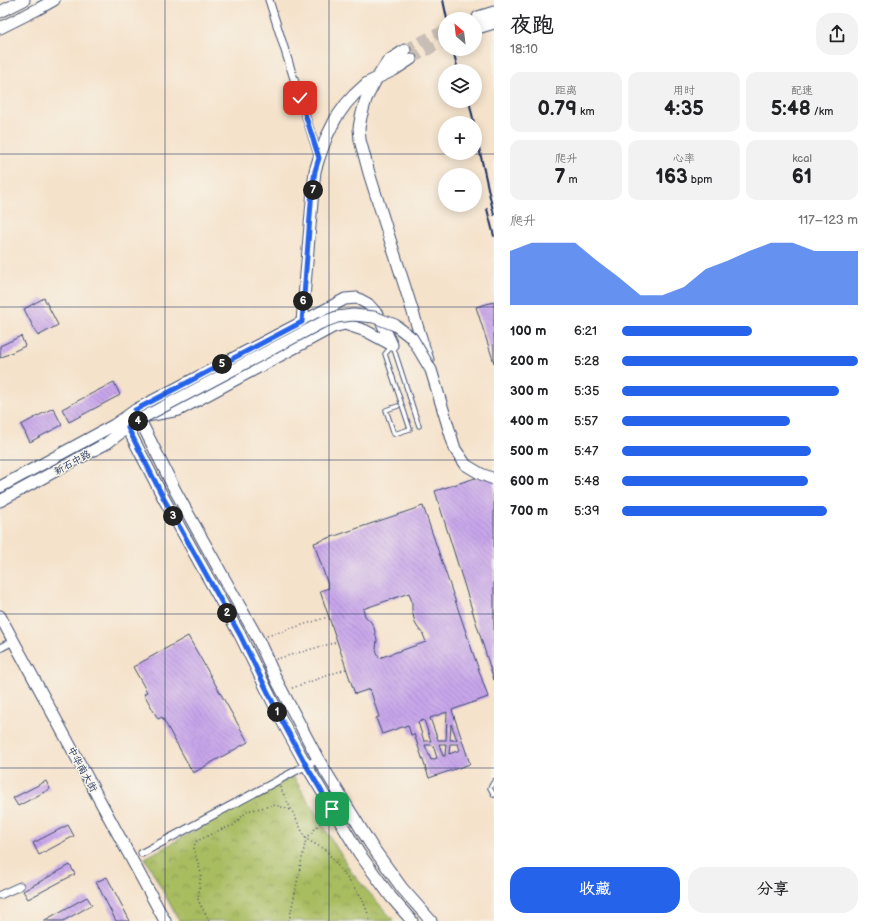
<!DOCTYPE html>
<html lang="zh">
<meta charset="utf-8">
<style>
:root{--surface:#fff;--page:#f2f2f2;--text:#202124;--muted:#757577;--accent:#2563eb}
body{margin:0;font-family:"Balsamiq Sans","LXGW WenKai TC",sans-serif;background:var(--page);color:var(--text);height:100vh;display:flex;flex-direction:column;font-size:15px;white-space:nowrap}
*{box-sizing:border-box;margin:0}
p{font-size:13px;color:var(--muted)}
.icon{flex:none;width:22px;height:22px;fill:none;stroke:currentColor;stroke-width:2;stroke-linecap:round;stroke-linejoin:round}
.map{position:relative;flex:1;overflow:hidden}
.drawer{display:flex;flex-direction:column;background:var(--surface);width:380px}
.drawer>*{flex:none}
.needle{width:26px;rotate:332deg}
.fabs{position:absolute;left:438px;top:12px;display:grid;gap:8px}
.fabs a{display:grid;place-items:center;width:44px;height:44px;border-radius:50%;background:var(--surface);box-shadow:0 2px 10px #0003;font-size:20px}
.pin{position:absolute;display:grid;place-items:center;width:34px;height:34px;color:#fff;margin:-17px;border-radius:8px;box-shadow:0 2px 6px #0006}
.km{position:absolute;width:20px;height:20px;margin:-10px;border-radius:50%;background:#222;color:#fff;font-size:11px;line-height:20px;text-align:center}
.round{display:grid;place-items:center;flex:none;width:42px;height:42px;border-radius:16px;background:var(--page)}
.overview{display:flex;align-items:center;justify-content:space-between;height:68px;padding:0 16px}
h1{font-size:22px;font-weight:700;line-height:30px}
.metrics{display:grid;grid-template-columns:repeat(3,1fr);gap:6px;height:68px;padding:4px 16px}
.metrics div{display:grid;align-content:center;border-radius:10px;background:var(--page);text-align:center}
.metrics b{font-size:20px;font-weight:700}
.metrics small{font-size:11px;font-weight:400}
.metrics p{font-size:11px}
.chart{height:112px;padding:8px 16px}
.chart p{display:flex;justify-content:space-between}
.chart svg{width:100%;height:72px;margin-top:4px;fill:var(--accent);opacity:.7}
.cta{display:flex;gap:8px;margin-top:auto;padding:8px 16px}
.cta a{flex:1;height:46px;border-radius:16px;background:var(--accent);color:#fff;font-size:16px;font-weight:700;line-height:46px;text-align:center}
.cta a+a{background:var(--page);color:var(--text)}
ul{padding:0 16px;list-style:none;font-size:13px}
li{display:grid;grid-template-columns:64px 48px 1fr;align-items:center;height:30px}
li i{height:10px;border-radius:5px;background:var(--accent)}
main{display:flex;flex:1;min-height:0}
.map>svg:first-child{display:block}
.park{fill:url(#park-crowns);stroke:#62765f}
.building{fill:url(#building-back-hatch);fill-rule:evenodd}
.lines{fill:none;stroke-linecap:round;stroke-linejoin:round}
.secondary-tunnel{stroke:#c9beb5;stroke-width:11;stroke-dasharray:11 5.5;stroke-linecap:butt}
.lane-casing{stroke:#3c4a6e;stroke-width:5.5}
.street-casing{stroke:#3c4a6e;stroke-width:9}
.secondary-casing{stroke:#3c4a6e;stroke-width:13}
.path{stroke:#3c4a6e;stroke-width:1.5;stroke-dasharray:1 3;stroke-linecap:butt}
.lane{stroke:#fff;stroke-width:3.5}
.street{stroke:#fff;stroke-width:7}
.secondary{stroke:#fff;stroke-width:11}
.rail{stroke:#1b2f5e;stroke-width:2}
.secondary-bridge-casing{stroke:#3c4a6e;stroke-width:13;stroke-linecap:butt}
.secondary-bridge{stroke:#fff;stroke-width:11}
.route-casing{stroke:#fff;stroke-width:8}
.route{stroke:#2563eb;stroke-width:5}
.grid{fill:none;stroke:#1b2f5e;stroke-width:1;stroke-opacity:0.55}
.labels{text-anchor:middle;stroke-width:3;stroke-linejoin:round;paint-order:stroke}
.street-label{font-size:10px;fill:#1b2f5e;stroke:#f7f3e8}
</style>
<main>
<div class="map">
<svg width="494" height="921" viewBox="0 0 494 921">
<defs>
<pattern id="park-crowns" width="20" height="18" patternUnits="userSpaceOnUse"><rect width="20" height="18" fill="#a8bc60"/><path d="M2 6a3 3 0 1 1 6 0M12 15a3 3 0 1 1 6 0" fill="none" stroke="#889952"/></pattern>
<pattern id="building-back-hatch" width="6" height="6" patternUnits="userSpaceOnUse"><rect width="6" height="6" fill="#c7a5ea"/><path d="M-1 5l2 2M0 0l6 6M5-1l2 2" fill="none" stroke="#a187c1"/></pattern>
</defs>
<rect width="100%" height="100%" fill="#f7f3e8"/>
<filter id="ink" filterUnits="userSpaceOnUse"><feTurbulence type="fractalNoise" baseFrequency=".025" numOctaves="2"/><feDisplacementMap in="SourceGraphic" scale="8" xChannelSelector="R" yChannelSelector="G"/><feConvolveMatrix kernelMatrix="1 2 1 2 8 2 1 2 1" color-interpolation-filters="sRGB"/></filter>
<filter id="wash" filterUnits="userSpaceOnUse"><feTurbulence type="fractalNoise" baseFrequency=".012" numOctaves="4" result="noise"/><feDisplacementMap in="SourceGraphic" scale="16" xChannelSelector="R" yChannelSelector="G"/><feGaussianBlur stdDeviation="0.9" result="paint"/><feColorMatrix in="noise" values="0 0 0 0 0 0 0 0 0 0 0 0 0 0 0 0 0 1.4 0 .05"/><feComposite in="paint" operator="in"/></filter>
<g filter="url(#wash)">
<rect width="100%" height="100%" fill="#f5e2cb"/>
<!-- park -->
<path class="park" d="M293,776L352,873L394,921H179L145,858Z"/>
<g id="blocks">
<!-- building -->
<path class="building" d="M44,298L58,325L38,336L24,309Z
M494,302V363L476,307Z
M21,336L25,346L0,358V346Z
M114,382L120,395L69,422L62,409Z
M53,408L62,425L30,442L21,425Z
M494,472V680L435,491Z
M423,506L488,697L452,710L470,764L429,778L414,734L411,735L408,725L382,734L376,718L379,717L370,689L355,694L320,591L329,588L314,543ZM409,593L412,602V610L415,623L418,628L423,634L426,642L379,658L376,649L377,640L374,628L371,622L365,616L363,609ZM447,712L446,740H438L430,718ZM424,720L431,741H424L418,722ZM451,724L457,740H450ZM439,744H446L445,756H443ZM450,744H458L460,750L449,754ZM425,745H433L437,758L431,760Z
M188,636L248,742L193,773L162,717L158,719L144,694L147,692L133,667Z
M46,781L50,789L18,806L13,798Z
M68,825L74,836L39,855L33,843Z
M70,865L75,874L28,899L23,891Z
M107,877L130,921H116L96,882Z
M87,897L92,905L63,921H43Z"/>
</g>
</g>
<g filter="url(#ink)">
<use href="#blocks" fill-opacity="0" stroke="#3c4a6e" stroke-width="1"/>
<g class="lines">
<!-- secondary-tunnel -->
<path class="secondary-tunnel" d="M405,50L430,37L445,31
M411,59L435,46L445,42"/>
<!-- lane casing -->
<g class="lane-casing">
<path id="lane" d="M392,346L385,354L410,429L394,434L386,410L398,406
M393,346L419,426
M494,781L490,788L494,795"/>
</g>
<!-- street casing -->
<g class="street-casing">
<path id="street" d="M269,0L319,158
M0,648L13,641
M142,853L318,759
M0,895L20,886"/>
</g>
<!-- secondary casing -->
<g class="secondary-casing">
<path id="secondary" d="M0,12L24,0
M478,17L494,12
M481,27L494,23
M0,28L38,9L54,0
M405,50L388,61L377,78L366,99L361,117L359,128L360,140L369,173L428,360
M302,328V322L313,190L315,171L319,158L327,136L336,118L346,104L354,95L367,83L394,70L411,59
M135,410L176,492L258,639L277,681L318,759L371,845L402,888L431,921
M147,416L179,410L333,327L345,324L366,331L392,345
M123,419L164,499L240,635L281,719L306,765L359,853L391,897L412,921
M0,487L114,425L137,409L302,322L345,299L357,298L368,304L377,314L382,323L392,345
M0,501L107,443L132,424
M0,616L165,921"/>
</g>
<!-- path -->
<path class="path" d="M267,636L328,617
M276,659L337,642
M292,688L346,669
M280,787L306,839L326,850L362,898L370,919L369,921
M209,921L198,900L201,873L194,849L195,842L222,829L234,825L247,811L275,805L291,810
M289,921L306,839L327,815"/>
<!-- lane -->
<use href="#lane" class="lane"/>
<!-- street -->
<use href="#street" class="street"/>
<!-- secondary -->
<use href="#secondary" class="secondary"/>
<!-- rail -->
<path class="rail" d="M443,0L447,19
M453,49L458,71
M469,101L474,123
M475,130L494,215
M487,209L494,236"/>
<!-- secondary-bridge casing -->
<g class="secondary-bridge-casing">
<path id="secondary-bridge" d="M142,418L321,323L337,317L353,315L374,317L395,325L412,338L431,370L455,449L466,465L481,474L494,479"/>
</g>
<!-- secondary-bridge -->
<use href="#secondary-bridge" class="secondary-bridge"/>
</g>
</g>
<g class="lines" filter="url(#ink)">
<!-- route casing -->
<g class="route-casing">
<path id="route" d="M300,98L319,158L315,171L312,190L302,322L137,409L135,410L139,419L128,428L164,499L240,635L281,719L306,765L332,809"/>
</g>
<!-- route -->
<use href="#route" class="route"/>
</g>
<!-- grid -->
<path class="grid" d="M165,0V921M329,0V921M0,154H494M0,307H494M0,460H494M0,614H494M0,768H494"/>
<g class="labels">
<!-- street labels -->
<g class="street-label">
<text transform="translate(72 462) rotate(-29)" y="4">新石中路</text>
<text transform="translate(83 769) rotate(61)" y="4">中华南大街</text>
</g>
</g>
</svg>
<div class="fabs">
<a><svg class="needle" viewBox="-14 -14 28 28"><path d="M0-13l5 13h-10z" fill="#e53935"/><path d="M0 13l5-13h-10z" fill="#757577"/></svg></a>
<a><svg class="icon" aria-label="layers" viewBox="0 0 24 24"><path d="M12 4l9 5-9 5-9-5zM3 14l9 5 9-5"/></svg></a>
<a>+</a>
<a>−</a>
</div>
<div class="pin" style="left:332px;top:809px;background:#1e9e55"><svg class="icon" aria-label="arrive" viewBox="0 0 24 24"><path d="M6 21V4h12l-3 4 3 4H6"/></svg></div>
<div class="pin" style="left:300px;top:98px;background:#d93025"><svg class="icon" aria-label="check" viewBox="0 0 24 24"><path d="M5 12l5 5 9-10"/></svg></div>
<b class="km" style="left:277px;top:712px">1</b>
<b class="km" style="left:227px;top:613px">2</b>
<b class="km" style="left:173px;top:516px">3</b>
<b class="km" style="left:138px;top:421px">4</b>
<b class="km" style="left:222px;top:364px">5</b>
<b class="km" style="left:303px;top:301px">6</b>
<b class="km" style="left:313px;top:190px">7</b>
</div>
<section class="drawer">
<div class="overview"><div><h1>夜跑</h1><p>18:10</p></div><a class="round"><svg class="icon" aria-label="share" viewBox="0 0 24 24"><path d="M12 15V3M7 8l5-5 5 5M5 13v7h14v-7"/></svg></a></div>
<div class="metrics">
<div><p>距离</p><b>0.79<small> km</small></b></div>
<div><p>用时</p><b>4:35</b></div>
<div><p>配速</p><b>5:48<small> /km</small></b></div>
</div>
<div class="metrics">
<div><p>爬升</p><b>7<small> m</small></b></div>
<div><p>心率</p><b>163<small> bpm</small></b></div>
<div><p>kcal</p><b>61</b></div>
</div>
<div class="chart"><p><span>爬升</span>117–123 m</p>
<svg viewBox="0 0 160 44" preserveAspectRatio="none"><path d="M0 44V11L10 6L20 6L30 6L40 17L50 27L60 38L70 38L80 33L90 22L100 17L110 11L120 6L130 6L140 11L150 11L160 11V44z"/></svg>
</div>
<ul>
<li><b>100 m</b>6:21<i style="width:55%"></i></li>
<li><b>200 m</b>5:28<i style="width:100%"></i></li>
<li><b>300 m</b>5:35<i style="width:92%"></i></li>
<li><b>400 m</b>5:57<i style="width:71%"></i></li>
<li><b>500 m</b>5:47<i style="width:80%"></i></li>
<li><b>600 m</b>5:48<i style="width:79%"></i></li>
<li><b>700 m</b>5:39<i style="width:87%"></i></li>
</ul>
<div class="cta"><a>收藏</a><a>分享</a></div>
</section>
</main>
